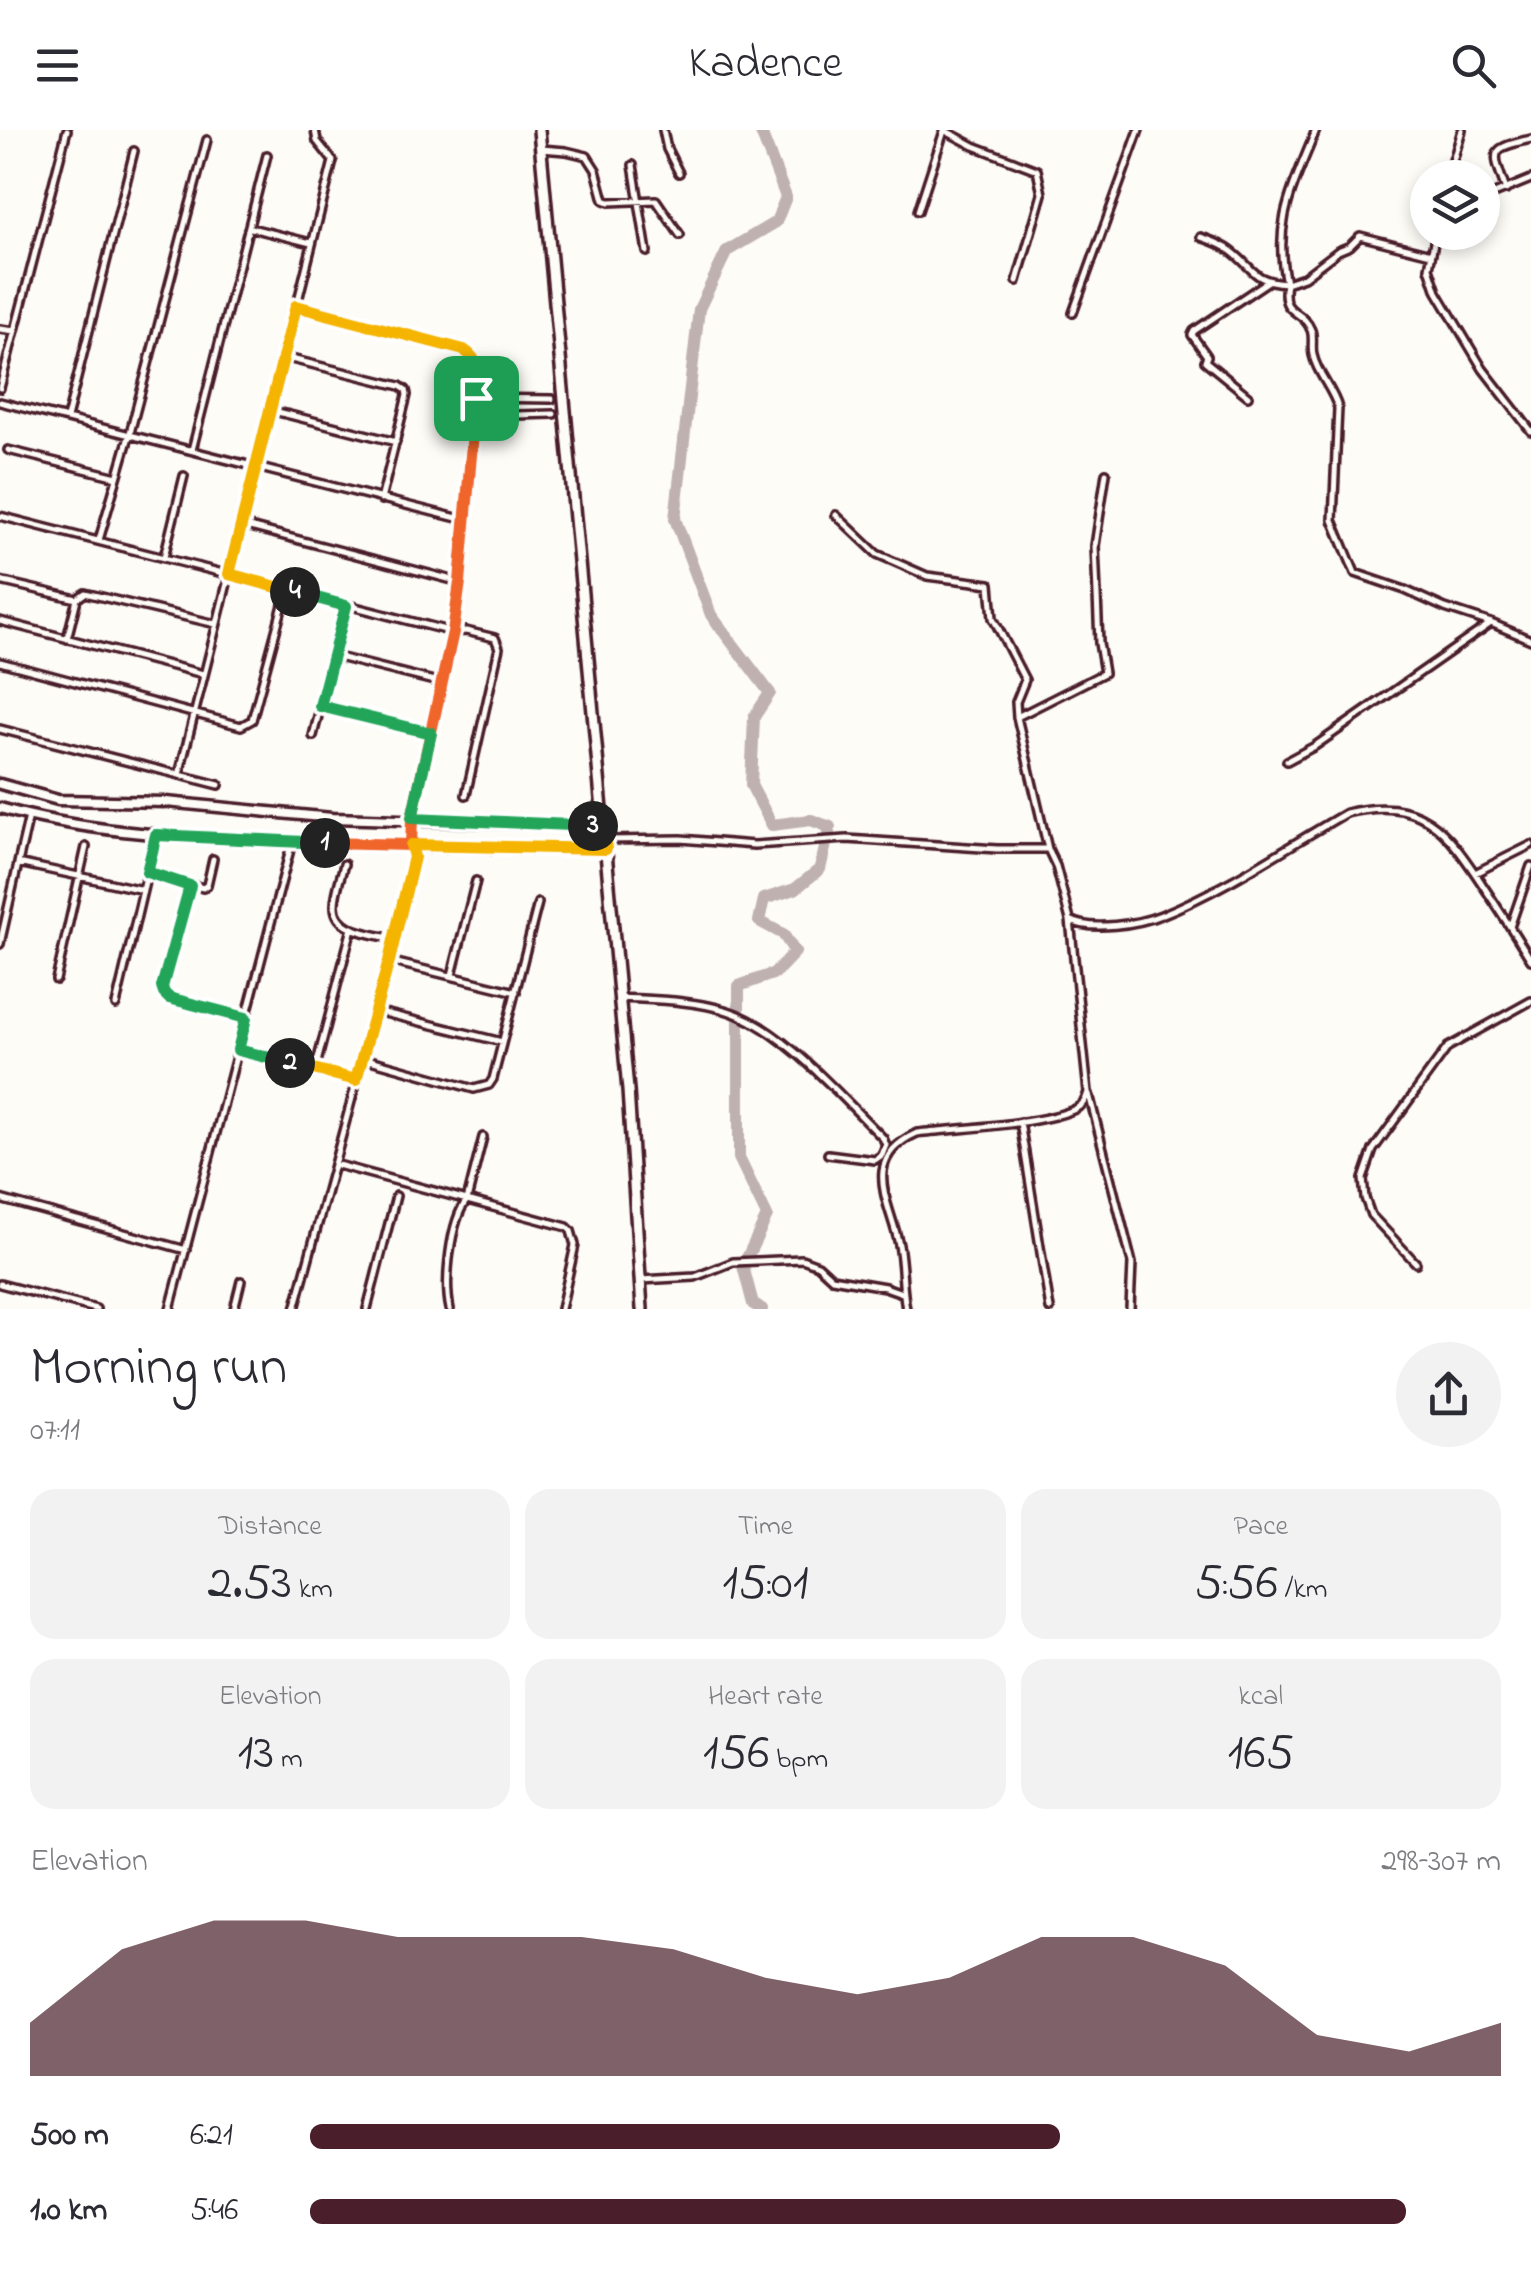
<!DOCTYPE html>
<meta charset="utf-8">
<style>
:root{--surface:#fff;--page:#f2f2f3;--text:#2b2b33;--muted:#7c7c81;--accent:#4a1f2b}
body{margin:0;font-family:"Indie Flower",sans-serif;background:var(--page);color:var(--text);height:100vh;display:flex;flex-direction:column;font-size:38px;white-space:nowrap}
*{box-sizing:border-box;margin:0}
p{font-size:32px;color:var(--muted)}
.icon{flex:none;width:55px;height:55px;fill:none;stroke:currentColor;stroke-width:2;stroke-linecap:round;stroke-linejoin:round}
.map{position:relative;height:1179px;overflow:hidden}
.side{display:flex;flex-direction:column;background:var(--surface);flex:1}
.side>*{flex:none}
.controls{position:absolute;left:1410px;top:30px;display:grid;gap:20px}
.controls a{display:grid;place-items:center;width:90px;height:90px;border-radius:50%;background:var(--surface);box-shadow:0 5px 15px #0003;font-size:50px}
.pin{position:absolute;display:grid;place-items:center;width:85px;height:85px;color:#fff;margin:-42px;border-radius:20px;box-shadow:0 5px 15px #0006}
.km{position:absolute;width:50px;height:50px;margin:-25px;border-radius:50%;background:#222;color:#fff;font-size:28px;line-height:50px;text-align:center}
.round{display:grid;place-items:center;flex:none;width:105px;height:105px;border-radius:52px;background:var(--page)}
.summary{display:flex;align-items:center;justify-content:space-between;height:170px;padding:0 30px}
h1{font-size:55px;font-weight:600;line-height:75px}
.metrics{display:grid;grid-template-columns:repeat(3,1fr);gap:15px;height:170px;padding:10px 30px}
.metrics div{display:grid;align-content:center;border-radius:25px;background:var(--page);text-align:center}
.metrics b{font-size:50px;font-weight:600}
.metrics small{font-size:28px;font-weight:400}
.metrics p{font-size:28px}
.chart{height:280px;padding:20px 30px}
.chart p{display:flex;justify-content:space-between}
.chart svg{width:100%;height:180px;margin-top:10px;fill:var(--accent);opacity:.7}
ul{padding:0 30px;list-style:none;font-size:32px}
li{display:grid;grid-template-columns:160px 120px 1fr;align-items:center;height:75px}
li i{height:25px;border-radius:12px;background:var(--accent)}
header{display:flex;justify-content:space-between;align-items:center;height:130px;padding:0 30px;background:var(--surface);font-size:45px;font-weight:600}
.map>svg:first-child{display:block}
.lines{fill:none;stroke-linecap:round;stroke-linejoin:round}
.river{stroke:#c0b1b1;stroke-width:12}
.minor-casing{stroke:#4a1f2b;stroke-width:12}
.tertiary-casing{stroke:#4a1f2b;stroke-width:15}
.primary-casing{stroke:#4a1f2b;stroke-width:16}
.minor{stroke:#fdfcf7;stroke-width:5}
.tertiary{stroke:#fdfcf7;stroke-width:8}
.primary{stroke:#fdfcf7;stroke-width:9}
.split-1-casing{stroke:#fff;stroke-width:20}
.split-2-casing{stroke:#fff;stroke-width:20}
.split-3-casing{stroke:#fff;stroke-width:20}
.split-4-casing{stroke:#fff;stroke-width:20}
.split-5-casing{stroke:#fff;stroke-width:20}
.split-1{stroke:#f0652b;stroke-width:12}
.split-2{stroke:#22a559;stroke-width:12}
.split-3{stroke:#f5b400;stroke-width:12}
.split-4{stroke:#22a559;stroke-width:12}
.split-5{stroke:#f5b400;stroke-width:12}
</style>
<header><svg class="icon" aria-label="menu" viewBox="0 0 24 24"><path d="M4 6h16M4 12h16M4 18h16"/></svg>Kadence<svg class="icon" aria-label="search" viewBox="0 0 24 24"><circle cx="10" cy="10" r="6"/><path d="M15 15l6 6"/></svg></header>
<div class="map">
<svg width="1531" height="1179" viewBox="0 0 1531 1179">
<rect width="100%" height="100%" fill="#fdfcf7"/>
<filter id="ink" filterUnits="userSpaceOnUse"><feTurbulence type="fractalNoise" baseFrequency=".01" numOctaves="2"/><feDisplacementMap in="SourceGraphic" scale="20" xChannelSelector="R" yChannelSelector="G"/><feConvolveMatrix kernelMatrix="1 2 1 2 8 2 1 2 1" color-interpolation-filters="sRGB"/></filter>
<g filter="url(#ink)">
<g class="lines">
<!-- river -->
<path class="river" d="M760,0L786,67L776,92L727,121L699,179L675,389L711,485L770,563L754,587L751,655L772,695L811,690L830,697L820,739L795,759L764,769L759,791L783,804L795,822L775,843L739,856V1028L767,1086L743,1136L753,1174L762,1179"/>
<!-- minor casing -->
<g class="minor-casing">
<path id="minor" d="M663,0L667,19L679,43
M944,0L974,16L1037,40L1042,64L1017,151
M1316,0C1294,56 1272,92 1286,153L1304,147L1338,121L1350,116L1360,106L1431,124
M541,19L566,21L587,26L596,40L604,70L609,72L656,70L680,105
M633,35L647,122
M1448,48L1462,0
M1506,60C1492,20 1488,19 1531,9
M1482,69L1531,49
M918,81L944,1
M251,98L311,113
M1436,102L1429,138L1437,162L1483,239L1531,301
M1201,107C1212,111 1222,114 1231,121C1255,139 1252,151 1286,153C1280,187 1302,177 1311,200C1314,207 1311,217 1313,225C1317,244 1333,259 1338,278L1333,390L1355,443L1405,460L1445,478L1491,493L1531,510
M1073,183L1139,0
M0,199L15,201
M283,227L400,256L406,260L407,265L381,370
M0,258L67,0
M1248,266L1205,231L1207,226L1192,205L1194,201L1267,152
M476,268L552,269
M0,272L465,390
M270,280L396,312
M474,286L554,284
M67,288L134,21
M8,320L117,347
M192,320L267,25
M836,385L877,424L927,446L990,454L993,488L1025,550L1016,572L1017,587L1048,719L1056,736L1070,790C1090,802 1139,794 1161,785C1226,759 1285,718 1346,683C1421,665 1446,699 1484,757C1500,781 1516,806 1531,830
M0,386L453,502L466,501L495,508L499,518L466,665
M242,395L460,452
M99,410L130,303L207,10
M164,427L184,346
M0,451L77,469
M0,491L203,544
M67,509L77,469L85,463L216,494
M334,526L442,553
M0,532L241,596L252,590L287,460
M322,576L431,603
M1017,587L1104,543L1099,513L1095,416L1106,343
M0,599L219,655
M313,606L346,475
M1287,631L1315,616L1491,493
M179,645L333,31L317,11L315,0
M29,686L18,733L143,760
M606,710L681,709L754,715L847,709L997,719H1048
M344,734C341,747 335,762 335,775C334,802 375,804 394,809
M147,742L203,758L207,755L213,729
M1475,743L1531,715
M190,755L162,857L164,863L169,868L245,887
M1510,797L1531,736
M0,814L18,734
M389,831L516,862
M452,845L476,751
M56,850L86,717
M620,868C655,870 693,870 728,881C783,898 842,968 883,1008L886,1015L882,1025L875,1030L828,1024
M116,875L156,705
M376,881L502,912
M238,920L357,950
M363,928L474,959L489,955L493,949L538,773
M315,940L352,798
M1089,964L1132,1133L1130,1179
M1020,992L1050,1179
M334,1034L567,1097L571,1101L575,1115L561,1179
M0,1069L186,1120
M1416,1133L1371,1085L1365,1068L1363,1049L1373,1020L1448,917L1531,871
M641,1150L695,1147L733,1132L802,1129L818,1135L832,1148L885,1157L902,1163
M0,1154L96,1179
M170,1179L292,712
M234,1179L241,1151
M295,1179L389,831L414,727L411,715L412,689L453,502L460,452L478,237L475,227L465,220L296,175
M367,1179L396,1066
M450,1179C444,1152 450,1091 467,1070L483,1007
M906,1179C902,1158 903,1136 899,1115C890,1072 859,1029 917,1003C948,999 1061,994 1081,975C1086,971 1086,968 1088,962L1070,790"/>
</g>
<!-- tertiary casing -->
<g class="tertiary-casing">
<path id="tertiary" d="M0,654L58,670L166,672L332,688L603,696
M0,678C80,701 165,706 248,710C367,716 487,717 606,719"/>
</g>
<!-- primary casing -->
<g class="primary-casing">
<path id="primary" d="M539,0L628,960L642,1179"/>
</g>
<!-- minor -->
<use href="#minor" class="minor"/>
<!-- tertiary -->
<use href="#tertiary" class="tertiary"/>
<!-- primary -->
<use href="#primary" class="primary"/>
</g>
</g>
<g class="lines" filter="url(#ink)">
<!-- split-1 casing -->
<g class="split-1-casing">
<path id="split-1" d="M325,713L411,715L412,688L453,502L460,452L476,268"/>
</g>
<!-- split-2 casing -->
<g class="split-2-casing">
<path id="split-2" d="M290,933L238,920L246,888L169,868L164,863L162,857L190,756L147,742L156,705L325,713"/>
</g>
<!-- split-3 casing -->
<g class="split-3-casing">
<path id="split-3" d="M290,933L356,950L389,831L414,727L411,715L606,719L603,696H593"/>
</g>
<!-- split-4 casing -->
<g class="split-4-casing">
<path id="split-4" d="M295,462L346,476L320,576L431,603L412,688L593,696"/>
</g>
<!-- split-5 casing -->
<g class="split-5-casing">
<path id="split-5" d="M295,462L229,444L296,176L464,220C483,232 477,248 476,268"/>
</g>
<!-- split-1 -->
<use href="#split-1" class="split-1"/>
<!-- split-2 -->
<use href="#split-2" class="split-2"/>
<!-- split-3 -->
<use href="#split-3" class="split-3"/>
<!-- split-4 -->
<use href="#split-4" class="split-4"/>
<!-- split-5 -->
<use href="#split-5" class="split-5"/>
</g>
</svg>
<div class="controls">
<a><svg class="icon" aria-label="layers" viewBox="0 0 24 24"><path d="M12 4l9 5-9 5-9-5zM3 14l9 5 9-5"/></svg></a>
</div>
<div class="pin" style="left:476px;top:268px;background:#1e9e55"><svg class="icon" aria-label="arrive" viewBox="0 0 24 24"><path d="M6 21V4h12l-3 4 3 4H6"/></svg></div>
<b class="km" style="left:325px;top:713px">1</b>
<b class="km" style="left:290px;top:933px">2</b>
<b class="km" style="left:593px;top:696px">3</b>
<b class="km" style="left:295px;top:462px">4</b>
</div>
<section class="side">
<div class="summary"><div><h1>Morning run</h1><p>07:11</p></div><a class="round"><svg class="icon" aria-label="share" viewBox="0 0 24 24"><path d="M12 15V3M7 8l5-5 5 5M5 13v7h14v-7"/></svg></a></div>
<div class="metrics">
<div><p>Distance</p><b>2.53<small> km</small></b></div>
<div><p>Time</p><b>15:01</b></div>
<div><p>Pace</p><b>5:56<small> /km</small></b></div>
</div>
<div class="metrics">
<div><p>Elevation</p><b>13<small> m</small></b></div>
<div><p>Heart rate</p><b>156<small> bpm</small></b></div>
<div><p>kcal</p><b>165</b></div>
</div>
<div class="chart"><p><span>Elevation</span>298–307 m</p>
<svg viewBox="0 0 160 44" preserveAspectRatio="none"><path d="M0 44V31L10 13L20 6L30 6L40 10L50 10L60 10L70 13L80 20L90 24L100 20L110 10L120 10L130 17L140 34L150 38L160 31V44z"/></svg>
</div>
<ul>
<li><b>500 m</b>6:21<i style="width:63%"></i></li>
<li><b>1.0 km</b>5:46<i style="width:92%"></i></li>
</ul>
</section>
